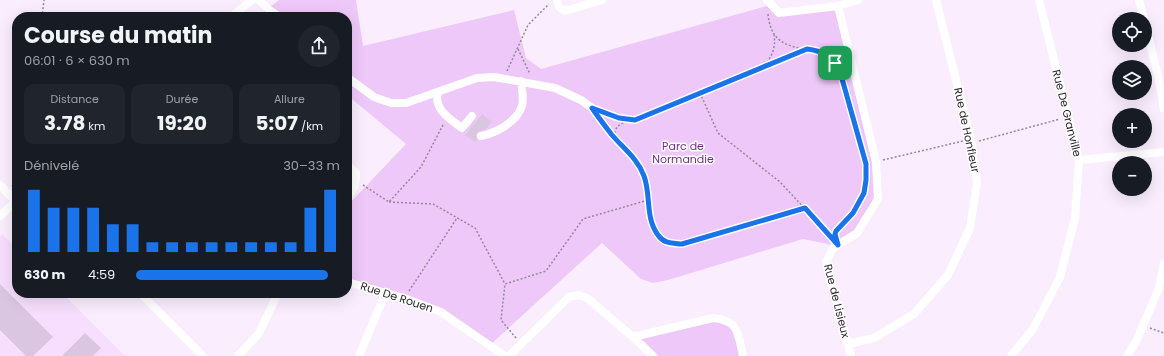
<!DOCTYPE html>
<html lang="fr">
<meta charset="utf-8">
<style>
:root{--surface:#171b24;--page:#20242c;--text:#f1f3f6;--muted:#9ea1a6;--accent:#1a73e8}
body{margin:0;font-family:Poppins,sans-serif;background:var(--page);color:var(--text);height:100vh;display:flex;flex-direction:column;font-size:15px;white-space:nowrap}
*{box-sizing:border-box;margin:0}
p{font-size:13px;color:var(--muted)}
.icon{flex:none;width:22px;height:22px;fill:none;stroke:currentColor;stroke-width:2;stroke-linecap:round;stroke-linejoin:round}
.map{position:relative;flex:1;overflow:hidden}
.drawer{position:absolute;left:12px;top:12px;width:340px;height:286px;display:flex;flex-direction:column;background:var(--surface);border-radius:16px;box-shadow:0 4px 16px #0002}
.drawer>*{flex:none}
.buttons{position:absolute;left:1112px;top:12px;display:grid;gap:8px}
.buttons a{display:grid;place-items:center;width:40px;height:40px;border-radius:50%;background:var(--surface);box-shadow:0 4px 16px #0002;font-size:20px}
.pin{position:absolute;display:grid;place-items:center;width:34px;height:34px;color:#fff;margin:-17px;border-radius:8px;box-shadow:0 2px 6px #0006}
.round{display:grid;place-items:center;flex:none;width:42px;height:42px;border-radius:21px;background:var(--page)}
.head{display:flex;align-items:center;justify-content:space-between;height:68px;padding:0 12px}
h1{font-size:22px;font-weight:700;line-height:30px}
.stats{display:grid;grid-template-columns:repeat(3,1fr);gap:6px;height:68px;padding:4px 12px}
.stats div{display:grid;align-content:center;border-radius:10px;background:var(--page);text-align:center}
.stats b{font-size:20px;font-weight:700}
.stats small{font-size:11px;font-weight:400}
.stats p{font-size:11px}
.chart{height:112px;padding:8px 12px}
.chart p{display:flex;justify-content:space-between}
.chart svg{width:100%;height:72px;margin-top:4px;stroke:var(--accent);stroke-width:6}
ul{padding:0 12px;list-style:none;font-size:13px}
li{display:grid;grid-template-columns:64px 48px 1fr;align-items:center;height:30px}
li i{height:10px;border-radius:5px;background:var(--accent)}
.map>svg:first-child{display:block}
.built{fill:#f7defe}
.green{fill:#efc8fa}
.building{fill:#dac6e0}
.lines{fill:none;stroke-linecap:round;stroke-linejoin:round}
.path{stroke:#938996;stroke-width:1.5;stroke-dasharray:2 2;stroke-linecap:butt}
.minor{stroke:#fff;stroke-width:8}
.route-casing{stroke:#fff;stroke-width:8}
.route{stroke:#1a73e8;stroke-width:5}
.labels{text-anchor:middle;stroke-width:3;stroke-linejoin:round;paint-order:stroke}
.street-label{font-size:11px;fill:#271f29;stroke:#fff}
.park-label{font-size:11px;fill:#6f317f;stroke:#fff}
</style>
<div class="map">
<svg width="1164" height="356" viewBox="0 0 1164 356">
<rect width="100%" height="100%" fill="#faeefe"/>
<!-- built -->
<path class="built" d="M2,234L17,249V293H62L125,356H0V236Z"/>
<!-- green -->
<path class="green" d="M279,0H356L363,46L514,10L526,58L541,69L770,5L779,13L838,6L876,162L878,199L857,233L833,248L828,244L803,239L668,280L653,283L641,279L602,243L490,345L441,312L347,282V206L406,144L347,95V17H257Z
M713,318L735,326L743,356H653L633,337Z"/>
<!-- building -->
<path class="building" d="M482,114L492,122L486,129L477,132L476,137L477,140L475,142L465,135Z
M0,284L53,337L33,356H26L0,330Z
M85,333L101,348L93,356H62Z"/>
<g class="lines">
<!-- path -->
<path class="path" d="M768,14C770,35 779,44 799,48C807,49 814,49 821,52C831,55 838,66 842,75L865,158L866,180L864,193L853,213L849,220L836,231V237
M42,17L44,0
M518,49L530,74
M835,63L842,59
M765,66C772,55 776,48 774,35
M507,71L528,25L549,4
M700,93L718,133L780,182L833,239
M599,110L619,118L635,120L805,49
M597,114C602,122 607,130 613,136C622,146 633,155 640,167C652,188 643,227 664,241C669,244 677,244 682,244L805,209
M615,137C613,126 622,123 631,120
M979,141L1060,119
M883,160L963,141
M363,185L389,202L421,167L444,123
M12,186L16,182
M389,202L433,204L475,228L505,284
M409,291L457,218
M1150,328L1164,333
M516,338L501,320L505,284L546,271L583,219L648,200"/>
<!-- minor -->
<path class="minor" d="M259,0L268,9L280,17
M557,0L559,7L565,11L602,0
M767,0L779,13L838,6L858,0
M1139,0L1144,19
M838,6L876,162L878,199L857,233L833,248L826,262L851,356
M231,17L252,0
M1145,23L1159,80L1164,109
M347,77L374,97L391,103H406L477,78L494,77L555,88L581,100L592,108
M438,92C433,109 450,119 462,128L472,116
M481,136C496,133 517,122 522,106C524,98 522,89 521,81
M1079,160L1164,152
M347,165L356,173C357,184 354,189 347,198
M0,185L16,202
M0,216L17,200
M347,282L404,298L441,312L505,356
M140,293L203,356
M633,337L713,318C739,320 738,334 743,356
M848,344L874,338L914,314L948,275L970,228L977,183L971,140L936,0
M238,356L259,333L278,293
M359,356L386,292
M509,356L569,297L579,295L587,298L633,337L653,356
M1011,356L1033,329L1060,277L1075,218L1079,160L1039,0
M1127,356L1136,342L1159,288L1164,263"/>
</g>
<g class="lines">
<!-- route casing -->
<g class="route-casing">
<path id="route" d="M807,49C823,51 829,55 839,68L866,164V180L864,193L853,213L836,231L835,234L838,245L805,208L682,244C672,243 664,244 658,235C645,218 651,194 644,176C638,159 623,148 612,135C605,126 598,117 592,108L619,118L635,120Z"/>
</g>
<!-- route -->
<use href="#route" class="route"/>
</g>
<g class="labels">
<!-- street labels -->
<g class="street-label">
<text transform="translate(1067 113) rotate(76)" y="4">Rue De Granville</text>
<text transform="translate(967 130) rotate(78)" y="4">Rue de Honfleur</text>
<text transform="translate(397 297) rotate(18)" y="4">Rue De Rouen</text>
<text transform="translate(837 301) rotate(76)" y="4">Rue de Lisieux</text>
</g>
<!-- park labels -->
<g class="park-label">
<text x="683" y="150">Parc de<tspan x="683" dy="13">Normandie</tspan></text>
</g>
</g>
</svg>
<div class="buttons">
<a><svg class="icon" aria-label="locate" viewBox="0 0 24 24"><circle cx="12" cy="12" r="6"/><path d="M12 2v4M12 18v4M2 12h4M18 12h4"/></svg></a>
<a><svg class="icon" aria-label="layers" viewBox="0 0 24 24"><path d="M12 4l9 5-9 5-9-5zM3 14l9 5 9-5"/></svg></a>
<a>+</a>
<a>−</a>
</div>
<div class="pin" style="left:835px;top:63px;background:#1e9e55"><svg class="icon" aria-label="arrive" viewBox="0 0 24 24"><path d="M6 21V4h12l-3 4 3 4H6"/></svg></div>
<section class="drawer">
<div class="head"><div><h1>Course du matin</h1><p>06:01 · 6 × 630 m</p></div><a class="round"><svg class="icon" aria-label="share" viewBox="0 0 24 24"><path d="M12 15V3M7 8l5-5 5 5M5 13v7h14v-7"/></svg></a></div>
<div class="stats">
<div><p>Distance</p><b>3.78<small> km</small></b></div>
<div><p>Durée</p><b>19:20</b></div>
<div><p>Allure</p><b>5:07<small> /km</small></b></div>
</div>
<div class="chart"><p><span>Dénivelé</span>30–33 m</p>
<svg viewBox="0 0 160 44" preserveAspectRatio="none"><path d="M5 44V6M15 44V17M25 44V17M35 44V17M45 44V27M55 44V27M65 44V38M75 44V38M85 44V38M95 44V38M105 44V38M115 44V38M125 44V38M135 44V38M145 44V17M155 44V6"/></svg>
</div>
<ul>
<li><b>630 m</b>4:59<i style="width:94%"></i></li>
</ul>
</section>
</div>
